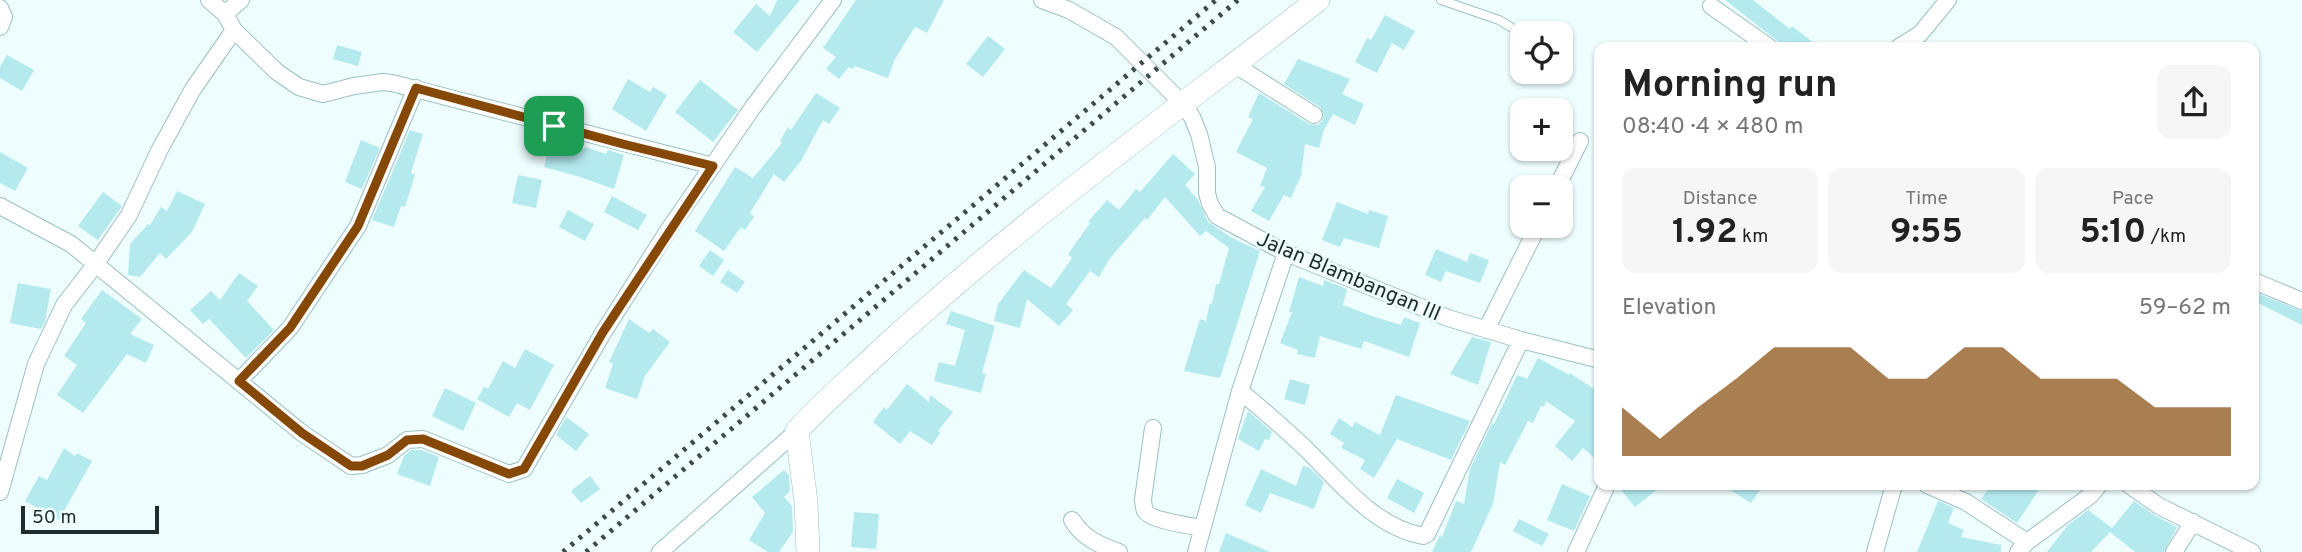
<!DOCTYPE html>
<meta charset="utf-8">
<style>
:root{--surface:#fff;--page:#f6f6f6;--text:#222;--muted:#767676;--accent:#854807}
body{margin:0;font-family:Overpass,sans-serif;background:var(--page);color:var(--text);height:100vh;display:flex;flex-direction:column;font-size:26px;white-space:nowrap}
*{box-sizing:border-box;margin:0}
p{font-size:23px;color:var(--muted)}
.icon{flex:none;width:38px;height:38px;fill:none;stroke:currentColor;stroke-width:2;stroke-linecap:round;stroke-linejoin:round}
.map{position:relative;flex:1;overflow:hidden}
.panel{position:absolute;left:1594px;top:42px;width:665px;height:448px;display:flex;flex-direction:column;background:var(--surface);border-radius:14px;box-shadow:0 2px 5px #0004}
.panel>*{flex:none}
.tools{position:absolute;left:1510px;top:21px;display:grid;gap:14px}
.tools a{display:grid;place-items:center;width:63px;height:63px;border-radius:14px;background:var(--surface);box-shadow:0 2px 5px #0004;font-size:35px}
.scale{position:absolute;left:21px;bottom:18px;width:138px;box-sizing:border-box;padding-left:7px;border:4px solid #1f2d2e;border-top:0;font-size:19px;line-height:24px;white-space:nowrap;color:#1f2d2e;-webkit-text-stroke:5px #eefdfe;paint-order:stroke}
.pin{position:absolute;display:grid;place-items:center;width:60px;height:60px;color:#fff;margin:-30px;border-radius:14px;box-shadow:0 4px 10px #0006}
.round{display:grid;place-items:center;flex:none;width:74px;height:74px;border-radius:14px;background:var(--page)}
.headline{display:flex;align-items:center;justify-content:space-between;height:119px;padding:0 28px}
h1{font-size:38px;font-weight:700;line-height:52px}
.metrics{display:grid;grid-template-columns:repeat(3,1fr);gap:10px;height:119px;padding:7px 28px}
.metrics div{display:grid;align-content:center;border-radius:14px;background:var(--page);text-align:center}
.metrics b{font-size:35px;font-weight:700}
.metrics small{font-size:19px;font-weight:400}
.metrics p{font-size:19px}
.chart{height:196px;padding:14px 28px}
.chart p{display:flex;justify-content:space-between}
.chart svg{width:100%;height:126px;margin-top:7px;fill:var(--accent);opacity:.7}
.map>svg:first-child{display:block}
.building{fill:#b4eaee}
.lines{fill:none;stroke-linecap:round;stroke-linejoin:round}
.lane-casing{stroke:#9cc0c3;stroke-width:10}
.street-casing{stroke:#9cc0c3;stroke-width:18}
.secondary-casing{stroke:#9cc0c3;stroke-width:24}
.lane{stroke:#fff;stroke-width:8}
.street{stroke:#fff;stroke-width:16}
.secondary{stroke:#fff;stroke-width:23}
.rail{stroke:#3c4a4b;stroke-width:5;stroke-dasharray:3.5 7;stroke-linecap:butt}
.route-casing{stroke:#fff;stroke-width:14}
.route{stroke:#854807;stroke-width:9}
.labels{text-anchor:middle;stroke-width:5;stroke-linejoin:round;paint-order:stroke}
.street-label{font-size:21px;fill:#1f2d2e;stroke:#eefdfe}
</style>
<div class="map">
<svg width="2302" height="552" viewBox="0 0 2302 552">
<rect width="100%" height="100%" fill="#eefdfe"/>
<!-- building -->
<path class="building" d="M777,0H800L757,52L733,32L756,4L770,16Z
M856,0H944L927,33L915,27L895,59L888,78L855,66L853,69L849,67L839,79L826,69L836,57L823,48Z
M1725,0H1753L1790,29L1792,26L1819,47H1785Z
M1385,15L1415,31L1404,50L1392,43L1377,73L1355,62L1367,38L1371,40Z
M988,36L1005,49L983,77L966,64Z
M337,45L362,52L358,66L333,59Z
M7,55L34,70L22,91L0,78V67Z
M1298,59L1350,79L1342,94L1364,104L1355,125L1333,114L1324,130L1319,148L1305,144L1301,176L1291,198L1284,195L1269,221L1251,211L1265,187L1260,186L1267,168L1236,152L1253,119L1248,117L1259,93L1309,124L1318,125L1322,121L1324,115L1320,107L1284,84Z
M628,79L650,92L653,87L667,95L646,131L612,109Z
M700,80L738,110L713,142L675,112Z
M816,93L840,108L829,124L823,120L801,161L784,182L774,174L750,213L754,217L745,230L741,227L724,251L695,231L735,167L753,178L782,143L780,141L788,127L791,130Z
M410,130L423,134L411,173L415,175L405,207L401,206L394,227L372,220Z
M361,140L380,148L362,189L345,182Z
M551,140L584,149L585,147L606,154L608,150L624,155L614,189L580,177L544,167Z
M0,152L28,168L15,191L0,183Z
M1173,154L1195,174L1185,185L1198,200L1208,222L1232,238L1260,251L1220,378L1184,371L1200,319L1206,321L1210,303L1212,304L1216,284H1219L1229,248L1206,231L1200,236L1165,197L1147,220L1145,218L1110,258L1099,277L1090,271L1066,304L1073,310L1059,326L1027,299L1020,328L994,321L998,304L1024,270L1051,288L1072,258L1068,254L1090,223L1088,222L1107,200L1119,210L1136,189L1140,192Z
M518,175L542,180L536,208L512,203Z
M177,191L205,204L192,232L166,259L160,253L140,277L128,275L130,244L148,224L150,225L161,207L167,211Z
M103,192L122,206L98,240L78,226Z
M612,196L647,215L638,230L604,212Z
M1337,202L1368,214L1369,210L1388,216L1379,248L1344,238L1340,247L1322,240Z
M568,210L594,224L585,241L559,227Z
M1436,249L1467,262L1470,253L1489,260L1480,283L1446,271L1441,282L1425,275Z
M710,250L724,260L713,276L699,266Z
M728,270L745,282L737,293L720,282Z
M239,273L258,286L247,301L274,330L246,358L209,319L203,324L190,310L211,291L220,300Z
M1299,277L1323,286L1324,280L1347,289L1343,305L1372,316L1401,325L1404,317L1420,323L1409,357L1364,341L1361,349L1320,336L1315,358L1297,354L1298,350L1280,343L1292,312H1289Z
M18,283L51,289L45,321L41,329L10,323Z
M102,290L142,319L130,334L154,345L146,363L127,354L83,413L57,395L77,365L64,356L86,323L81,319Z
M2254,292L2302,311V325L2254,301Z
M951,311L995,326L982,373L986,374L981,393L934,381L939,362L955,366L965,330L946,324Z
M629,319L649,333L653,329L670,342L645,376L637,399L605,388L613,364L609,362Z
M1472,337L1491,342L1478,385L1450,374Z
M525,349L554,365L530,410L517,403L509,417L477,399L484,387L488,389L503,361L515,368Z
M1538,358L1569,375L1570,373L1600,393V463L1583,448L1572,461L1555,446L1575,421L1546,401L1544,407L1541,406L1533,423L1528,421L1505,465L1500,462L1493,504L1471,552H1432L1440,535L1442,537L1456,501L1464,504L1470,469L1492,423L1494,424L1517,375L1527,379Z
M1290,379L1310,385L1305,405L1284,399Z
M907,384L929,402L930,395L953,412L938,431L940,433L932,445L910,431L900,444L873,422L884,407L887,410Z
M445,388L476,403L463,431L432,416Z
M1396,395L1470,421L1451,460L1397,439L1374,478L1360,469L1365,460L1341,448L1344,443L1330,434L1339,418L1352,427L1355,422L1380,435Z
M1248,411L1272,432L1269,440L1265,439L1259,451L1238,439Z
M566,417L589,434L576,451L556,435Z
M64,448L75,456L77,453L92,461L59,520L25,501L39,476L47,480Z
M411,450H421L439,457L430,486L397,474L404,456Z
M1303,466L1310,468L1324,482L1314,509L1270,493L1261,513L1245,505L1261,469L1296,486Z
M784,470L789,475L790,491L784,497L792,506L793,532L779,552H768L749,540L765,513L752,497Z
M590,476L600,489L581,503L571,491Z
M1397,479L1424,493L1414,513L1387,498Z
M1562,484L1590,496L1574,531L1547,520Z
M1617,485H1663L1635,507Z
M1722,485H1763L1751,503Z
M1991,485H2042L2017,523L1981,499Z
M1938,501L1954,508L1948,523L1964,530L1961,537L2001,545V552H1917Z
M2134,501L2154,515L2177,527L2164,552H2135L2110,532L2091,552H2047L2068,525L2088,510L2112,528Z
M854,512L879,514L876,549L851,547Z
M1519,519L1549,534L1542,546L1513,531Z
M1226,533L1270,552H1219Z"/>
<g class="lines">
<!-- lane casing -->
<g class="lane-casing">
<path id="lane" d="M1441,0L1499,20L1522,34"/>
</g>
<!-- street casing -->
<g class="street-casing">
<path id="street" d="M209,0L225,14L234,30L277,72L299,87L323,94L354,86L383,82L392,83L713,166
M1042,0L1069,10L1116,37L1184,105L1192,117L1199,134L1207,167V193L1210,204L1217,216L1286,253L1448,318L1521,340L1600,360
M1711,6L1769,47
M0,8L4,17L0,27
M225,14L241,0
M1899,47L1920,34L1948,0
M1235,65L1314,115
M1557,187L1580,141
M0,206L71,244L302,433L351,466L362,465L388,455L407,440L423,439L509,474L524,469L603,333L667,232L753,107L833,0
M2254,281L2302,301
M1486,330L1538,226
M239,381L290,328L358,226L416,88
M1240,391C1263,410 1285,429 1306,449C1340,482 1374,527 1423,536L1427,534L1521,340
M1153,428L1143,499C1143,501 1144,509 1145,511C1150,520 1191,526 1202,528
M1927,485L1966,502L2027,542
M2129,485L2159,506L2252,552
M0,492L36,364L64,305L95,265L129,215L160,149L193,89L234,30
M1072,520C1083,538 1099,545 1119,552
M660,552L797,431
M1196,552L1240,391L1286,253
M1576,552L1607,485
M1875,552L1894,485
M2018,552L2027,542L2091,495L2099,485
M2174,552L2193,522"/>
</g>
<!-- secondary casing -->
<g class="secondary-casing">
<path id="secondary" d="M808,552L806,502L797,431C822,403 851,379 878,353C1016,225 1170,115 1318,0"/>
</g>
<!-- lane -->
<use href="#lane" class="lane"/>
<!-- street -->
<use href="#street" class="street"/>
<!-- secondary -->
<use href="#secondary" class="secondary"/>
<!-- rail -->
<path class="rail" d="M563,552L1216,0
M586,552L1238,0"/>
</g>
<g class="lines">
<!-- route casing -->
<g class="route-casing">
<path id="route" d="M416,88L623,144L713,166L603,332L524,469L509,474L423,439L407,440L388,455L362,466H351L302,433L239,381L290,328L358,226Z"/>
</g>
<!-- route -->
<use href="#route" class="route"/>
</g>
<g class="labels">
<!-- street labels -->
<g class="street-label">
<text transform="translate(1349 276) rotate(23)" y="7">Jalan Blambangan III</text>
</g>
</g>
</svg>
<div class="tools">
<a><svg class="icon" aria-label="locate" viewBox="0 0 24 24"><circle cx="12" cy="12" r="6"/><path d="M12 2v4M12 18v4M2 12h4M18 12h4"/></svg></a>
<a>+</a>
<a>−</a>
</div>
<div class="scale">50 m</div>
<div class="pin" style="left:554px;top:126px;background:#1e9e55"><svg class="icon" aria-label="arrive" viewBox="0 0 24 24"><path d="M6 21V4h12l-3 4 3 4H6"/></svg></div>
<section class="panel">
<div class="headline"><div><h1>Morning run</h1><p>08:40 · 4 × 480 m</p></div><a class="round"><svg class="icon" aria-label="share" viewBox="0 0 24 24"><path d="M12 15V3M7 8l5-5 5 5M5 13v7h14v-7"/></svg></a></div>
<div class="metrics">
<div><p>Distance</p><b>1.92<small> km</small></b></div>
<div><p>Time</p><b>9:55</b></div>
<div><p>Pace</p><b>5:10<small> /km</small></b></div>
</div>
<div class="chart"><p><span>Elevation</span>59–62 m</p>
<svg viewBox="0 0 160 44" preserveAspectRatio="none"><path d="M0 44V27L10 38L20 27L30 17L40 6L50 6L60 6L70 17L80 17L90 6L100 6L110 17L120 17L130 17L140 27L150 27L160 27V44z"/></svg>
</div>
</section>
</div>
